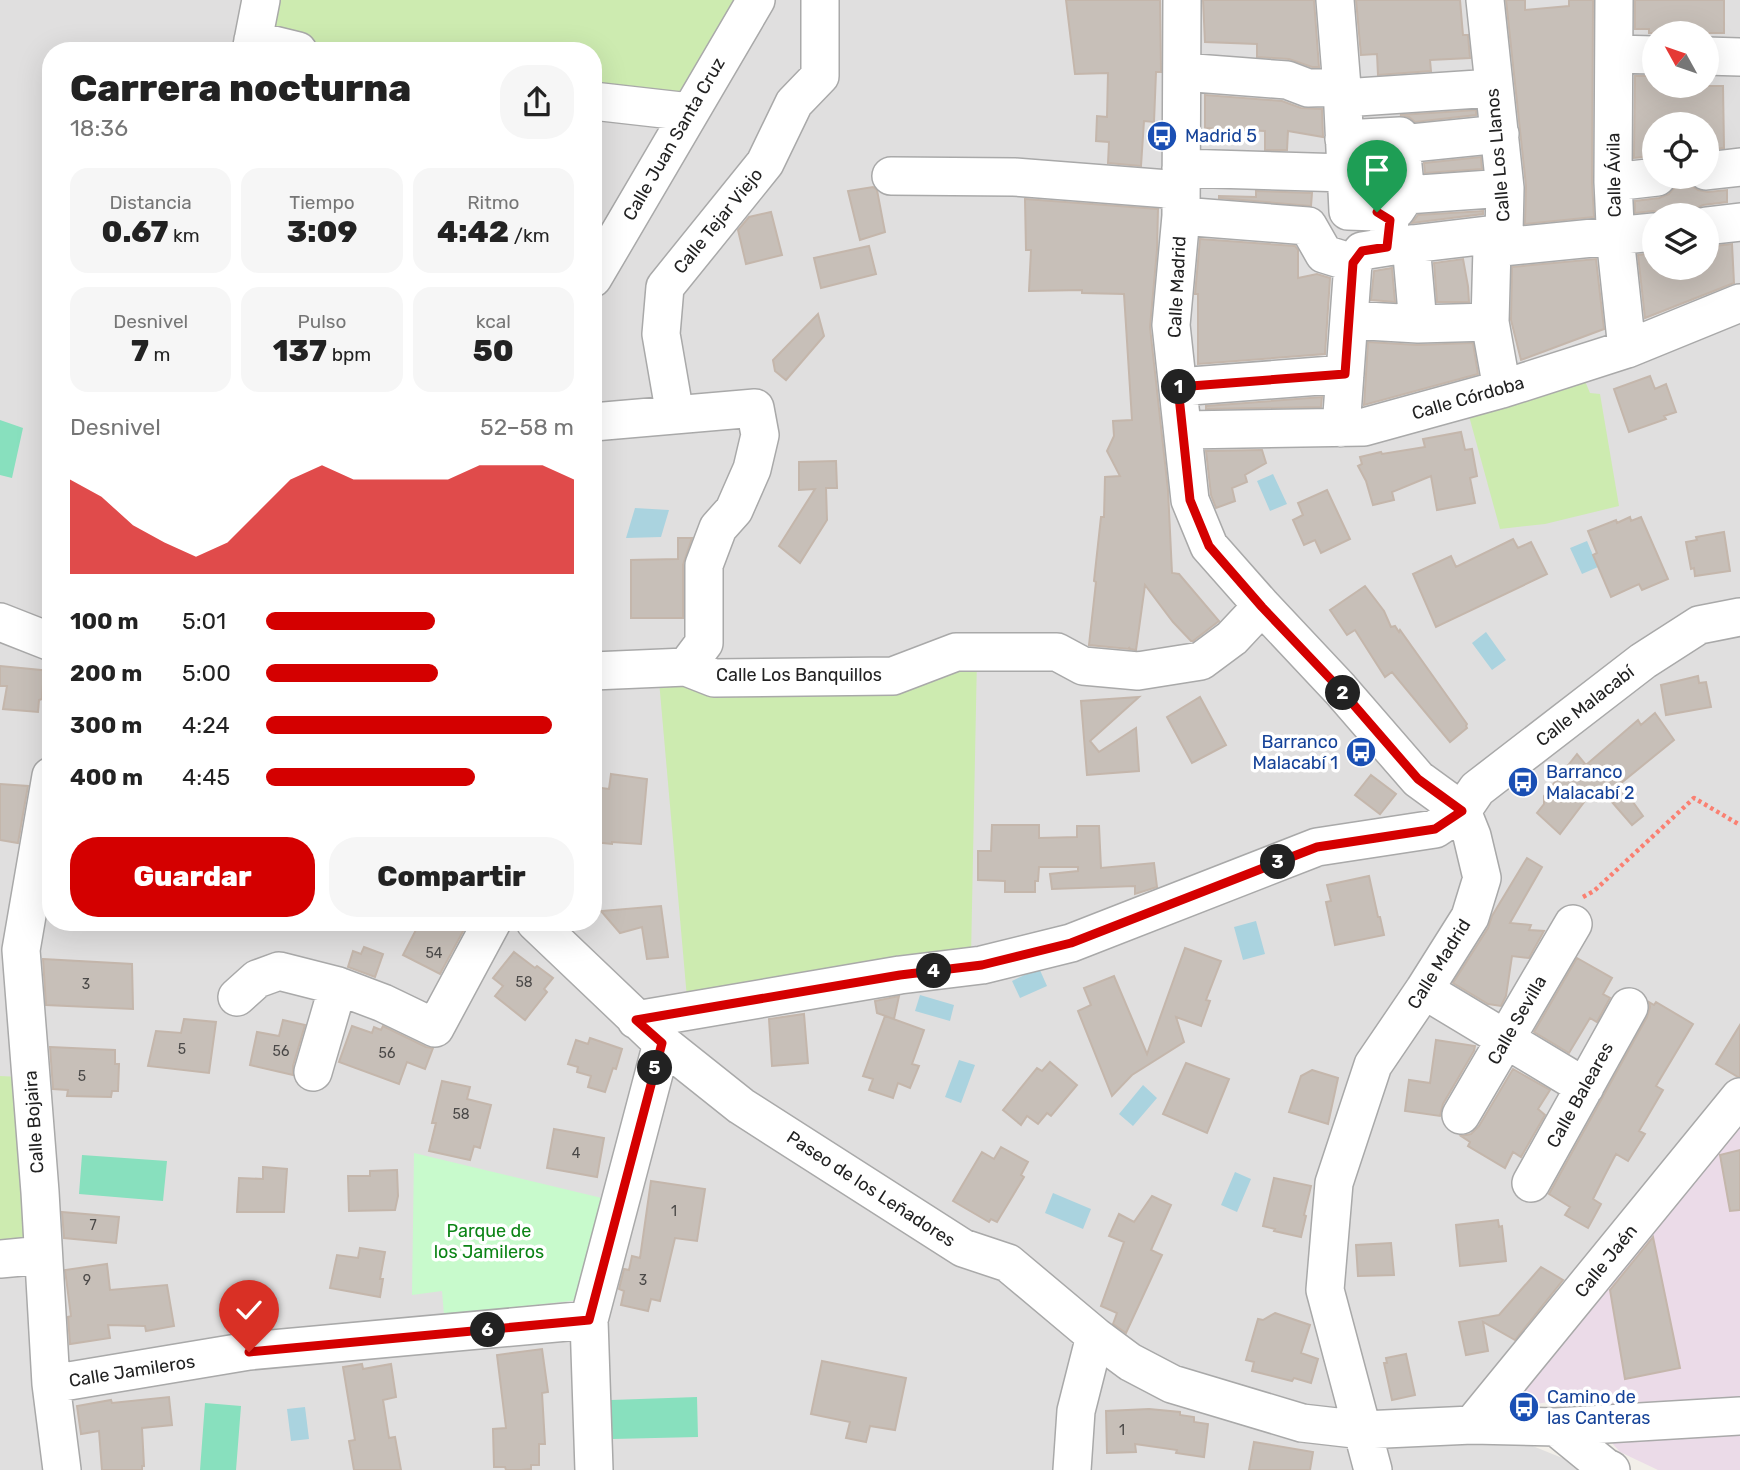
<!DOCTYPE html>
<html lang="es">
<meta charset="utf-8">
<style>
:root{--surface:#fff;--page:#f6f6f6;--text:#222;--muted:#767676;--accent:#d40000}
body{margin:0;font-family:Rubik,sans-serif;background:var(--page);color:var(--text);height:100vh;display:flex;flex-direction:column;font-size:26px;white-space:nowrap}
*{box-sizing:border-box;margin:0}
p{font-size:23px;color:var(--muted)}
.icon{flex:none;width:38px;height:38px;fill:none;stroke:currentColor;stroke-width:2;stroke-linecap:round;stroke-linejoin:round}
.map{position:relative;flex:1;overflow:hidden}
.details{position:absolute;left:42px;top:42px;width:560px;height:889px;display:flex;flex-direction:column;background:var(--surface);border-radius:28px;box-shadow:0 7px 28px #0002}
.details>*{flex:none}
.needle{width:46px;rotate:310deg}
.buttons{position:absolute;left:1642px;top:21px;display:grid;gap:14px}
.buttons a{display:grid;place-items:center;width:77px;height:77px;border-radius:50%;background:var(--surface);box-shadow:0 7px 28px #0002;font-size:35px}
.pin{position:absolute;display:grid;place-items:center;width:60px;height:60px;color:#fff;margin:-72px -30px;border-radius:50% 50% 50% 0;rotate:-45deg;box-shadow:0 0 7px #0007}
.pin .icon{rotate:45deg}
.km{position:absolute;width:35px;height:35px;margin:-18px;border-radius:50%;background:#222;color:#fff;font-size:19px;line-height:35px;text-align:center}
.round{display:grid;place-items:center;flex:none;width:74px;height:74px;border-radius:28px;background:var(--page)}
.headline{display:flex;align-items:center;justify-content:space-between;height:119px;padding:0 28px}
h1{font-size:38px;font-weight:800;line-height:52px}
.metrics{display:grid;grid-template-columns:repeat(3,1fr);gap:10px;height:119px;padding:7px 28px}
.metrics div{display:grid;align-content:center;border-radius:18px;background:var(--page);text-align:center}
.metrics b{font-size:30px;font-weight:800}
.metrics small{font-size:19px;font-weight:400}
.metrics p{font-size:19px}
.chart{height:196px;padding:14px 28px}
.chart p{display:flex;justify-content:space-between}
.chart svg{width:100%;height:126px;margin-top:7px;fill:var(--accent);opacity:.7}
.primary-button{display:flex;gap:14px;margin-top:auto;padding:14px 28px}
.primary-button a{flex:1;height:80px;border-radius:28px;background:var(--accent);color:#fff;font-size:28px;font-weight:800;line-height:80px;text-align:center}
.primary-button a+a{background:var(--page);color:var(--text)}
ul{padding:0 28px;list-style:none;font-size:23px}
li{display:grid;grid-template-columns:112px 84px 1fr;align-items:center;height:52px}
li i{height:18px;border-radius:9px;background:var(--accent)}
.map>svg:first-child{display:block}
.residential{fill:#e0dfdf;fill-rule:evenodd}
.industrial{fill:#ebdbe8}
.grass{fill:#cdebb0}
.park{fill:#c8facc}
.pitch{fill:#88e0be}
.water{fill:#aad3df}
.building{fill:#c7bfb8;stroke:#c4b6ab;stroke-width:2}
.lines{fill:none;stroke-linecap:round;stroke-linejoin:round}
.minor-casing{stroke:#a9a9a9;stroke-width:40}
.path{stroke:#fa8072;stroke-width:4.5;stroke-dasharray:3.5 3.5;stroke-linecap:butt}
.minor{stroke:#fff;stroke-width:37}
.route-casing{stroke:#fff;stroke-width:14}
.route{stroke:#d40000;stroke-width:9}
.labels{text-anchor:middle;stroke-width:7;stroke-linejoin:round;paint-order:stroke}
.number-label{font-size:14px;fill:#4b4948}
.transit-label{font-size:18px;fill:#164399;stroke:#fff;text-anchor:start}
.street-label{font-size:18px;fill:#222;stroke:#fff}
.park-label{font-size:18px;fill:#0c8416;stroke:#fff}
</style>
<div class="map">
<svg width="1740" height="1470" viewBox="0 0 1740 1470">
<rect width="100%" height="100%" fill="#f2efe9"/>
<!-- residential -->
<path class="residential" d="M0,0H1740V1085L1463,1418L1592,1470H0ZM1654,33H1706V86H1654ZM51,51H593V922H51ZM1654,124H1706V177H1654ZM1654,215H1706V268H1654Z"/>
<!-- industrial -->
<path class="industrial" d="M1740,1109V1470H1658L1620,1452L1572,1398L1488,1412Z"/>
<!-- grass -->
<path class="grass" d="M272,0H742L676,100L593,90V51H342L264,31Z
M1585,381L1590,393L1600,394L1619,506L1545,524L1500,529L1469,416Z
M977,657L971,957L687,998L659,681Z
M0,1076L21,1077L29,1246L0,1248Z"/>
<!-- park -->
<path class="park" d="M414,1153L606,1199L580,1300L444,1315L442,1291L412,1295Z"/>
<!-- pitch -->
<path class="pitch" d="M0,420L23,428L12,478L0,475Z
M82,1155L167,1161L163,1201L79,1194Z
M697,1397L698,1437L612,1439L611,1400Z
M205,1403L241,1406L236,1470H200Z"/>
<!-- water -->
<path class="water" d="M1273,474L1287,504L1270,511L1257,481Z
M635,508L669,510L661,537L626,538Z
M1587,541L1598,567L1582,574L1570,548Z
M1486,632L1506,660L1492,670L1472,643Z
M1256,921L1265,954L1243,960L1234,927Z
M1039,968L1047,986L1020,998L1012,981Z
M920,995L954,1005L950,1021L915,1011Z
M959,1060L975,1065L961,1103L945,1097Z
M1143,1085L1157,1098L1133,1126L1119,1114Z
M1235,1172L1251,1179L1237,1212L1221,1205Z
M1053,1193L1091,1209L1083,1229L1045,1213Z
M305,1407L309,1439L291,1441L287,1409Z"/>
<!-- building -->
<path class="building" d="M1066,0H1160L1161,72H1156L1154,122L1144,121L1141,166L1108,163L1109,142L1096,141L1097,116L1107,117L1108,73L1075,74Z
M1203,0H1314L1319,67H1312L1289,59L1257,57V44L1205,42Z
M1356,0H1460L1463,35H1468L1470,58L1430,60L1431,71L1378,75L1377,54L1361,55Z
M1506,0H1525V10L1569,6V0H1593L1592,182L1594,217L1525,224L1526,186Z
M1635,0H1724V33H1649V29H1635Z
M1635,76H1654V86H1723L1724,148L1706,150V124H1654V156L1634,158Z
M1205,95L1282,101L1301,108L1322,109L1323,137L1288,131L1287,150H1265V131L1205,128Z
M1476,110V115L1415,122L1409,117L1400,115Z
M1481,157L1482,169L1425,173L1424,163Z
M1381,158L1384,190L1374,191L1368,159Z
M1687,179L1690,184L1698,190L1708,192L1727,190V202L1703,205L1694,209L1689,215H1666L1662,213L1653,211L1635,213V201L1659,198L1669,194L1676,186L1677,180Z
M873,187L877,190L885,232L860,240L848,191Z
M1256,191L1312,193L1311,206L1219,198V196L1256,197Z
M1025,199L1158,209L1157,250L1150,327L1168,490L1172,573L1179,574L1219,621L1193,641H1191L1173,622L1145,585L1136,650L1130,649L1129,647V649L1089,645L1096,582L1094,581L1101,517H1104L1105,477L1120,476L1107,451L1114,436L1113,421L1132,420L1124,294L1082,293V290L1029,291L1031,250H1026Z
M1483,211V214L1412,223L1418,215Z
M771,212L782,255L746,264L738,230L749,217Z
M1200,239L1295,246L1298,250V278L1317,274L1330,278L1325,354L1198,364V294H1195Z
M1732,244L1734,283L1645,318L1638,255L1654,253V268H1706V247Z
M869,246L876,274L821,288L814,258Z
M1463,259L1468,286L1469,302H1437L1434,263Z
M1596,259L1604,329L1521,360L1511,320L1512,267Z
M1392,268L1395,302L1371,300L1374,271Z
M818,314L824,336L786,380L775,371L773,360Z
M1368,342L1417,345L1473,343L1478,374L1364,405Z
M1650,376L1655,389L1666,384L1676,412L1664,416L1666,419L1629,432L1614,389Z
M1322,397L1321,407L1206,409V406Z
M1461,432L1465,450L1472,449L1477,476L1470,478L1475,503L1437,510L1431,476L1392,492L1394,500L1373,505L1366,481L1358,466L1362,464L1360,457L1381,452L1382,454L1425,447L1423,439Z
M1262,450L1266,463L1245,475L1247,482L1232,488L1235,501L1216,508L1211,495L1206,451Z
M836,461L837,488H826L827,520L800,563L779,546L815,489L799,490V462Z
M1327,490L1350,539L1321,553L1315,540L1304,545L1293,520L1303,515L1298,503Z
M1630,517L1631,521L1641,517L1668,579L1642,590L1639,584L1611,597L1593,555L1597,553L1588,531L1616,520L1617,523Z
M1724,532L1730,571L1695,576L1694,568L1691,569L1686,542L1697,540L1696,537Z
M678,538H692L683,565V618H631V560L678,559Z
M1513,539L1518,548L1531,542L1547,574L1436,627L1413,574L1451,556L1456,567Z
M1365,586L1384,611L1391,627L1395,626L1399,632L1400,630L1467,724L1466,726L1467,728L1450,742L1392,672L1385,677L1355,630L1347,635L1330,610Z
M0,666L51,671V684H43L42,699L39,700L38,712L3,709L7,686H0Z
M1698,676L1699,683L1706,682L1711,707L1666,715L1661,685Z
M1139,697L1090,741L1099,752L1136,728L1139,771L1087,775L1081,701Z
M1200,697L1226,745L1192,763L1167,717Z
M1655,713L1674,740L1620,784L1643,816L1632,825L1605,794L1597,801L1591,793L1560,834L1537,813L1544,804V796L1577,754L1586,765L1638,720L1641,725Z
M611,774L647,779L641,844L612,842V844L593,842V787L609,789Z
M1371,775L1396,794L1380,814L1355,795Z
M0,784L28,786L18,843L0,840Z
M992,825H1039V838L1077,837V826H1099L1101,868L1154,863L1157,887L1135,894V886L1052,889L1050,874L1078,871V867H1039L1038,881H1035V892H1005V881L978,880V851H991Z
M1527,858L1542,867L1510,923L1531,925L1529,930L1544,931L1529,958L1512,956L1506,996L1501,1006L1488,1004L1453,983L1488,928L1492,916Z
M1369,876L1378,917H1380L1384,935L1335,945L1326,902L1331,901L1327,885Z
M661,906L668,957L647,959L642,927L620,933L601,911Z
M420,922H468L440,974L403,955Z
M364,947L383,954L375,977L348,967L353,951L361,954Z
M1185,948L1221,961L1206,1000L1210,1001L1201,1026L1176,1017L1184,1042L1132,1075L1112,1096L1078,1011L1091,1005L1084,988L1114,976L1147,1054Z
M514,952L535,968L537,966L553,978L544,989L547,992L525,1020L495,996L503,986L493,978Z
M1577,958L1612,978L1603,994L1610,998L1597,1022L1590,1018L1569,1053L1534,1032Z
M43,959L132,964L133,1009L46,1005Z
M899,996L894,1019L877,1013L875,1001Z
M1649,1002L1654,1005L1656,1002L1693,1024L1656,1086L1663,1090L1639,1131L1645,1134L1628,1161L1616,1154L1605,1175L1593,1199L1601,1204L1588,1228L1565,1215L1570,1207L1549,1194L1647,1017L1650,1007Z
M804,1014L808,1063L772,1066L769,1019Z
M885,1016L924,1030L912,1064L919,1066L910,1088L898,1083L893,1098L869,1090L873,1079L863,1076Z
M184,1019L216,1022L209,1073L148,1066L156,1031L181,1033Z
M283,1020L305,1025L293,1066V1075L250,1065L257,1032L279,1036Z
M1740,1025V1077H1738L1716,1064Z
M352,1026L372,1033L374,1027L381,1030L383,1026L426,1047L433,1048L425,1069L407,1062L399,1084L339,1062Z
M590,1038L622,1049L616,1069L613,1068L605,1092L588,1087L591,1076L577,1072L578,1067L568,1064L576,1040L588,1044Z
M1436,1040L1475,1046L1474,1051L1443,1104L1440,1116L1405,1111L1409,1080L1430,1083Z
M50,1047L115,1050V1064H119L118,1091H112L111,1097L67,1096L68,1090L53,1089Z
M1050,1062L1077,1085L1051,1116L1047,1113L1038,1124L1027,1116L1021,1125L1003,1110L1037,1068L1042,1071Z
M1186,1063L1229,1079L1207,1133L1163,1114Z
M1513,1069L1550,1090L1538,1109L1545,1115L1521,1157L1513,1152L1505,1168L1468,1146L1470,1142L1461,1136L1471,1134L1479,1126Z
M1312,1070L1338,1078L1328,1124L1289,1112L1301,1076Z
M442,1081L470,1087L467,1099L491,1105L480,1148L474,1146L470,1160L429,1151L436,1123H432Z
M554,1129L604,1138L597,1177L547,1168Z
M1001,1147L1028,1162L1021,1175L1024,1177L997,1222L991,1219L989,1222L953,1201L982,1152L994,1159Z
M1740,1150V1210L1730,1211L1720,1155Z
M263,1167L287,1169L284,1212H237L239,1178L263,1179Z
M397,1170L398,1196L395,1210L349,1211L348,1176H370V1171Z
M1274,1178L1311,1186L1304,1215L1306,1216L1301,1237L1274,1231L1275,1229L1263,1226Z
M651,1181L705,1189L697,1241L675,1238L660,1301L651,1299L648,1311L621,1305L624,1291L619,1289L624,1269L629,1270L632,1256L640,1258Z
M1152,1196L1171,1205L1151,1250L1162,1255L1126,1333L1113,1324L1117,1313L1101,1306L1124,1242L1109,1236L1119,1214L1134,1222Z
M62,1212L119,1217L116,1243L64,1238Z
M1498,1220L1499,1227L1502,1226L1506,1261L1460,1266L1456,1225Z
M1653,1237L1680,1368L1625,1379L1610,1290Z
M1391,1243L1394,1275L1358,1276L1356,1245Z
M360,1248L385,1252L380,1279H383L380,1297L330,1288L337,1255L358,1258Z
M107,1264L110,1290L167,1285L174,1326L146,1331L145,1326L108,1325L110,1338L70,1344L68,1317L71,1316L65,1270Z
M1541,1267L1563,1280L1515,1340L1483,1322L1488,1351L1466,1355L1459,1322L1499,1315Z
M1275,1313L1310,1325L1301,1353L1318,1359L1311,1383L1294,1378L1292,1381L1252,1371L1254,1362L1246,1360L1258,1319L1263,1320Z
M542,1349L548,1392L542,1393L545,1444H539V1465H531V1469L521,1470H506L505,1467H494L493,1429L506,1428L497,1355Z
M1406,1354L1415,1395L1392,1400L1384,1363H1387L1386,1358Z
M822,1361L906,1378L895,1430L870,1426L866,1442L846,1438L850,1422L811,1414Z
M362,1364L363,1369L391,1364L396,1397L383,1400L389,1438L395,1437L401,1470H354L349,1441L355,1440L343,1367Z
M169,1397L172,1425L142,1428L144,1466H142V1470H102L99,1431L81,1434L77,1406L111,1400L112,1403Z
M1149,1409L1180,1412V1415L1194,1417V1422L1208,1424L1204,1457L1176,1453L1177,1450L1135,1444L1136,1452L1107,1453L1106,1411Z
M1254,1442L1313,1452L1310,1470H1249Z"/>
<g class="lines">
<!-- minor casing -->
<g class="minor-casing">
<path id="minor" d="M1182,0L1181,216L1171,325L1190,500L1209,546L1262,606L1340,689L1418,779L1462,811L1472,836L1482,878L1470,917L1424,990L1373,1065L1334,1183L1325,1290L1373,1470
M1335,0L1342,87L1348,211L1377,212L1390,220L1387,247L1362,251L1353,263L1341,428
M1485,0L1505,188L1504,233L1492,248L1490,322L1502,389
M1614,0L1613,182L1616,246L1627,349
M253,40L298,51
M251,51L261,0
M1614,54L1654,55
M1706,56L1740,57
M1182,72L1287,80L1308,88L1342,87
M1343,98L1493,88
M593,101L690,112
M1344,139L1400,136L1406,195
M1402,144L1500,134
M1181,168L1346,173
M1706,171L1740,167
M891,176L1014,177L1181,190
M1613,182L1657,177
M1377,212L1396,210L1406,195L1505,188
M1181,216L1308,226L1324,254L1353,263
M1706,226L1740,222
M1411,244L1418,324
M1387,247L1504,233
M1492,248L1654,232
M593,278L756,0
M1349,320L1418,324L1490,322
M1178,387L1345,374
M675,415L661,334L665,287L765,163L794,103L820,76V0
M593,422L755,408L760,435L752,469L734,510L718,528L704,565V643L686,667L593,671
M1184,430L1364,427L1502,389L1627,349L1740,303
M0,622L51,642
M686,667L714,678L893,676L956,652H1057L1083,666L1138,671L1201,661L1232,638L1262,606
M51,776L21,950L40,1192L51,1384L62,1470
M535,922L662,1043L741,1106L963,1248L1008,1263L1095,1336L1130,1362L1172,1384L1302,1423L1363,1430L1472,1425L1556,1427L1740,1416
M1424,990L1585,1087
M237,997L257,979L279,971L338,986
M636,1020L900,975L982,965L1071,943L1317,847L1435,829L1462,811L1477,789L1643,661L1699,625L1740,617
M313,1072L338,986L383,1003L435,1028L492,922
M1461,1115L1573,924
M1531,1183L1629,1007
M0,1259L43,1255
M51,1384L249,1351L589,1320
M1472,1425L1740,1097
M1556,1427L1605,1467L1611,1470
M594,1470L589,1320L662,1043
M1072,1470L1076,1411L1095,1336"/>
</g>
<!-- path -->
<path class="path" d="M1583,897L1594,891L1694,798L1740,825"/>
<!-- minor -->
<use href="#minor" class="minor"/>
</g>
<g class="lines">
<!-- route casing -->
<g class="route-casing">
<path id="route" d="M249,1352L589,1320L662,1043L636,1020L900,975L982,965L1071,943L1317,847L1435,829L1462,811L1418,779L1340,689L1262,607L1209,546L1190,500L1178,387L1345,374L1353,263L1362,251L1387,247L1390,220L1377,212"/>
</g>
<!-- route -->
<use href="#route" class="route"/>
</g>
<!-- icons -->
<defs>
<g id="bus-disc" transform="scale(1.575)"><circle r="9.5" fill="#1a4fb4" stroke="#fff"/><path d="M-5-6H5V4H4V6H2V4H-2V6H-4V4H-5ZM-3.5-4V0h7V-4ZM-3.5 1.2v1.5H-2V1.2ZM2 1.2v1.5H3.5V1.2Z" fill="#fff"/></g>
</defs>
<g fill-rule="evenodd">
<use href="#bus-disc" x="1162" y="136"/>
<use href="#bus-disc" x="1361" y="752"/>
<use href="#bus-disc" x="1523" y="782"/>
<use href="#bus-disc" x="1524" y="1407"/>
</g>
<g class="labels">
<!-- number labels -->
<g class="number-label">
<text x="434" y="958">54</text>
<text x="524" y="987">58</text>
<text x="86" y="989">3</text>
<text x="182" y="1054">5</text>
<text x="281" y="1056">56</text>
<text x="387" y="1058">56</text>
<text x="82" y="1081">5</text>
<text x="461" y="1119">58</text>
<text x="576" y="1158">4</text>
<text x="674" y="1216">1</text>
<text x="93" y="1230">7</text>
<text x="87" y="1285">9</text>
<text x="643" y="1285">3</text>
<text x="1122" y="1435">1</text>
</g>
<!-- transit labels -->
<g class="transit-label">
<text x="1185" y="142">Madrid 5</text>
<text x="1338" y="748" text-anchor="end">Barranco<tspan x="1338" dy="21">Malacabí 1</tspan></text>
<text x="1546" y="778">Barranco<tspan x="1546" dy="21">Malacabí 2</tspan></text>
<text x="1547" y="1403">Camino de<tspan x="1547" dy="21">las Canteras</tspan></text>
</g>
<!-- street labels -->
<g class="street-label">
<text transform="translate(674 139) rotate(-60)" y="6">Calle Juan Santa Cruz</text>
<text transform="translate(1498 155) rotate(-95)" y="6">Calle Los Llanos</text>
<text transform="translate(1614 175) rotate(-91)" y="6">Calle Ávila</text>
<text transform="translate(718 221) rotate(-51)" y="6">Calle Tejar Viejo</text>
<text transform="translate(1177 287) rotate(-87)" y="6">Calle Madrid</text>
<text transform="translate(1468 398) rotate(-16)" y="6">Calle Córdoba</text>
<text x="799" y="681">Calle Los Banquillos</text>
<text transform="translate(1585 706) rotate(-38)" y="6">Calle Malacabí</text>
<text transform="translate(1439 964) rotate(-58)" y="6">Calle Madrid</text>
<text transform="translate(1517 1020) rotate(-60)" y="6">Calle Sevilla</text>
<text transform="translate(1580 1095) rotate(-61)" y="6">Calle Baleares</text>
<text transform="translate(34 1122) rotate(-94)" y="6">Calle Bojaira</text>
<text transform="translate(871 1189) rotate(33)" y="6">Paseo de los Leñadores</text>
<text transform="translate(1606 1261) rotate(-51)" y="6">Calle Jaén</text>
<text transform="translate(132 1371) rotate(-9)" y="6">Calle Jamileros</text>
</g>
<!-- park labels -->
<g class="park-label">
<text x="489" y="1237">Parque de<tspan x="489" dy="21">los Jamileros</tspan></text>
</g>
</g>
</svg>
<div class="buttons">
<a><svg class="needle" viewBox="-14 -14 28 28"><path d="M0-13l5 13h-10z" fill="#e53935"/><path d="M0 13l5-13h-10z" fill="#767676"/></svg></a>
<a><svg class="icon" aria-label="locate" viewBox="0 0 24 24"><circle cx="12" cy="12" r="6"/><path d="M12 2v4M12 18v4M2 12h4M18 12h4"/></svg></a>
<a><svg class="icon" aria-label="layers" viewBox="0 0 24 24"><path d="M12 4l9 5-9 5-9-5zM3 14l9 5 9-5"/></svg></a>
</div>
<div class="pin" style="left:1377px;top:212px;background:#1e9e55"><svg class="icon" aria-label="arrive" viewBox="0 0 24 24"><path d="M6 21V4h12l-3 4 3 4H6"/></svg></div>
<div class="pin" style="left:249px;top:1352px;background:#d93025"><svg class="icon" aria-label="check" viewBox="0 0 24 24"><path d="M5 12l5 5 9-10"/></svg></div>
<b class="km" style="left:1179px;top:387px">1</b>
<b class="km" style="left:1343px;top:693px">2</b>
<b class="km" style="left:1278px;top:862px">3</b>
<b class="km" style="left:934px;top:971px">4</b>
<b class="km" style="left:655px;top:1068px">5</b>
<b class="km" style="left:488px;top:1330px">6</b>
<section class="details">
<div class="headline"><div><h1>Carrera nocturna</h1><p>18:36</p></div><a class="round"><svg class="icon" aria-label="share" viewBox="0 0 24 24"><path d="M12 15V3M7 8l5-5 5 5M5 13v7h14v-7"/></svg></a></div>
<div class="metrics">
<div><p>Distancia</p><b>0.67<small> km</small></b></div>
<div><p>Tiempo</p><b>3:09</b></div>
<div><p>Ritmo</p><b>4:42<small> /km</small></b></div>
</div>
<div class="metrics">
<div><p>Desnivel</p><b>7<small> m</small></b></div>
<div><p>Pulso</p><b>137<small> bpm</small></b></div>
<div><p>kcal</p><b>50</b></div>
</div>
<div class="chart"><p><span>Desnivel</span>52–58 m</p>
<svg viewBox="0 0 160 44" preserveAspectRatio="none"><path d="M0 44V11L10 17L20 27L30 33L40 38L50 33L60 22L70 11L80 6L90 11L100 11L110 11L120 11L130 6L140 6L150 6L160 11V44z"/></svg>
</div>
<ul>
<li><b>100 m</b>5:01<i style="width:55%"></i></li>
<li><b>200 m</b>5:00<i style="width:56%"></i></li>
<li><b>300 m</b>4:24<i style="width:93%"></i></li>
<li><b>400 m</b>4:45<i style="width:68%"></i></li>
</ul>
<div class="primary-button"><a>Guardar</a><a>Compartir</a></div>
</section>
</div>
